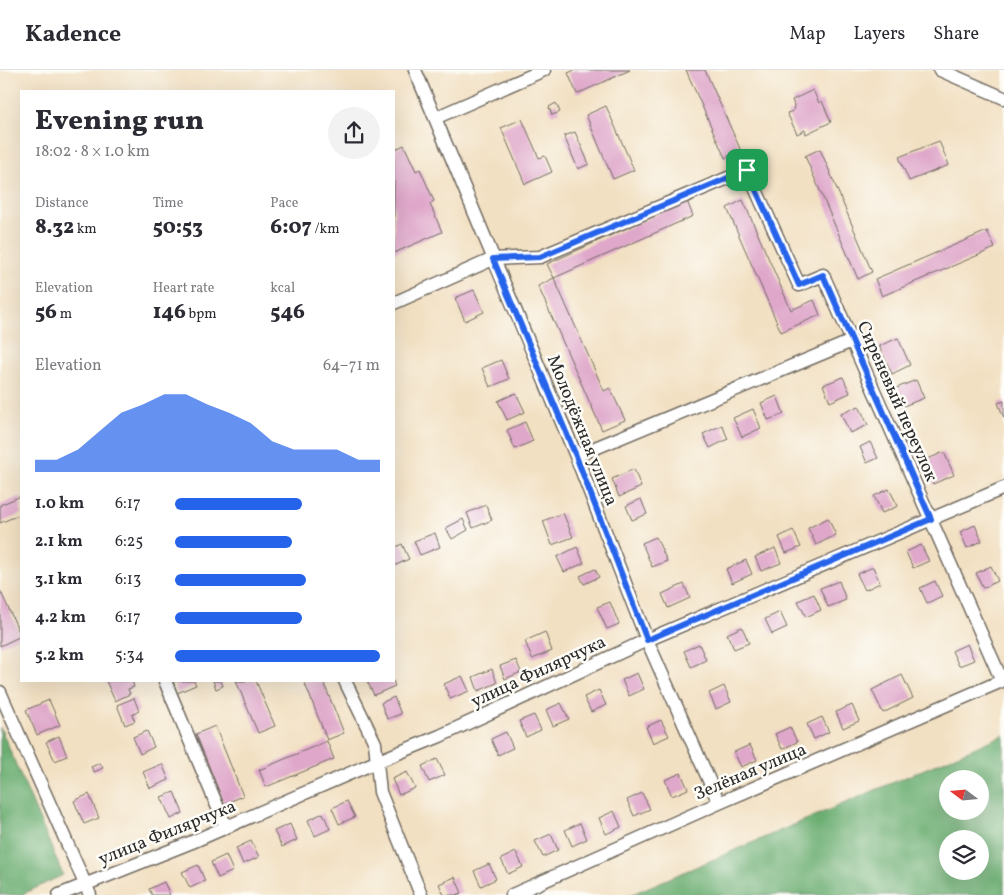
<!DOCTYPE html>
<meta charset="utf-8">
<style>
:root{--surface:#fff;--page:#f2f2f3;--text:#2b2b33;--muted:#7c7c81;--line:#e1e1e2;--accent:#2563eb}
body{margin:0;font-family:Vollkorn,serif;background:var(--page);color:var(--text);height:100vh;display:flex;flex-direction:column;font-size:19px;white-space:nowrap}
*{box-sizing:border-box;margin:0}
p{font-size:16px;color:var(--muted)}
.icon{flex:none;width:28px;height:28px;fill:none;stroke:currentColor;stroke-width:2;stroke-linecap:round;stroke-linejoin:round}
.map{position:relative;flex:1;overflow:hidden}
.drawer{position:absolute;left:20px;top:20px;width:375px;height:592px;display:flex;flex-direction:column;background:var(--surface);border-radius:0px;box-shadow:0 5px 20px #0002}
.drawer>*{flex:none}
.needle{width:32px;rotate:286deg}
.buttons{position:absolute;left:939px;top:700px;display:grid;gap:10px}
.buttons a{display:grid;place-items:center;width:50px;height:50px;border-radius:50%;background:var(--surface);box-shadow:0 5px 20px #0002;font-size:25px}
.pin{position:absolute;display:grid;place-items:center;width:42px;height:42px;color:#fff;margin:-21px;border-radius:10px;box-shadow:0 2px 8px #0006}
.round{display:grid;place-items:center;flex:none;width:52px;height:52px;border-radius:26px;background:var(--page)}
.head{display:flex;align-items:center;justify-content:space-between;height:85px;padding:0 15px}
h1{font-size:28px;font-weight:800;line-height:38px}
.metrics{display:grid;grid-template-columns:repeat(3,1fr);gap:8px;height:85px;padding:5px 15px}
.metrics div{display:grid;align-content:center}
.metrics b{font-size:21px;font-weight:800}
.metrics small{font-size:14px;font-weight:400}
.metrics p{font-size:14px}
.chart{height:140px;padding:10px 15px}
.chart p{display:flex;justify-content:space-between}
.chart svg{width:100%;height:90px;margin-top:5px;fill:var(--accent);opacity:.7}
ul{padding:0 15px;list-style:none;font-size:16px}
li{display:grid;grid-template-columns:80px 60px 1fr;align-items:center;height:38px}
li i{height:12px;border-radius:6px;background:var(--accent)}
header{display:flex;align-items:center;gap:30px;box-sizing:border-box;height:70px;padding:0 25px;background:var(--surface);border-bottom:1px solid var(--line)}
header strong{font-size:24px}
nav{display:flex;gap:28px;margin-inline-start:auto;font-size:18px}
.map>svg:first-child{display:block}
.forest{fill:#6cae72;stroke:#4c6c4e;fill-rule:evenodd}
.building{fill:#dfa7ca}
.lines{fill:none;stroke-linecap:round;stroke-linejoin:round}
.minor-casing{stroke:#716a60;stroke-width:15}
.minor{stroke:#fff;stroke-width:12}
.route-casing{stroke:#fff;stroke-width:10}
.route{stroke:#2563eb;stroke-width:6}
.labels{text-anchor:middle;stroke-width:5;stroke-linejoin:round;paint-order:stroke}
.street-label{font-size:18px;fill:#2b2b2b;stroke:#fdfcf7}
</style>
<header>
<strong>Kadence</strong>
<nav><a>Map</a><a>Layers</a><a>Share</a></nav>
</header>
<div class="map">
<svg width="1004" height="825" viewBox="0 0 1004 825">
<rect width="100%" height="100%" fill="#fdfcf7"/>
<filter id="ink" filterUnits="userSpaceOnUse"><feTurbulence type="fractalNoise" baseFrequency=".02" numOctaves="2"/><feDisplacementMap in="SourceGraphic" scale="10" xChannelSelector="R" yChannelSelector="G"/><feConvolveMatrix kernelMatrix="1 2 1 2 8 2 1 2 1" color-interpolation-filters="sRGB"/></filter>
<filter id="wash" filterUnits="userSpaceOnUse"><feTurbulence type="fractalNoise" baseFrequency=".0096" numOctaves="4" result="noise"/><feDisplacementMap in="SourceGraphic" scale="20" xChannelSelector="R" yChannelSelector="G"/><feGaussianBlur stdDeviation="1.12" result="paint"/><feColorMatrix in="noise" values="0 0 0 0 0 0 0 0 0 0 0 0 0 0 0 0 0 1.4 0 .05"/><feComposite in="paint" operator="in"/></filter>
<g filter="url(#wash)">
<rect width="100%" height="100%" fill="#f2e0c2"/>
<!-- forest -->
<path class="forest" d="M0,657L63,805L21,825H0Z
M1004,665V825H630ZM948,709H980V741H948ZM948,769H980V801H948Z"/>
<g id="blocks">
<!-- building -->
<path class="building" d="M575,0H630L577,24L568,3Z
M686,0H705L741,81L725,88Z
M813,20L819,33L822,31L831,52L806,64L805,60L797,64L787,43L793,41L794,35L792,30Z
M556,33L560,42L552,45L549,37Z
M606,36L634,100L613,109L586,45Z
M522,49L539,88L545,86L552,102L525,114L501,58Z
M575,62L589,94L578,99L564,66Z
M939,71L949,95L909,111L899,87Z
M404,75L416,101L420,99L434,131L430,134L442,162L394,183V80Z
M820,79L872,202L858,209L805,86Z
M743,130L791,240L814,230L820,245L781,262L727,138Z
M687,131L693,146L554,208L604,321L610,318L625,350L602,360L538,216L554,208L547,194Z
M987,161L995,178L882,226L875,209Z
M474,220L484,242L465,251L455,228Z
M898,268L910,295L892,304L879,276Z
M501,290L509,309L490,317L482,298Z
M843,307L850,323L830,332L823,315Z
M916,310L924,328L901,337L894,319Z
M516,323L525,342L507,350L498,331Z
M777,326L784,344L768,350L761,333Z
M1004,331V348L998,333Z
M859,336L868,355L850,363L841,344Z
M753,339L761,358L742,367L733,348Z
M525,352L533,371L515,379L507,360Z
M722,355L728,369L710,378L703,364Z
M870,372L878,388L867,393L860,377Z
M944,382L954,405L933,414L923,391Z
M634,399L641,417L619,427L612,409Z
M889,419L898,436L882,443L874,426Z
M21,426V444L0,453V435Z
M641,429L647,444L632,450L626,436Z
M486,435L492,450L473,458L467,443Z
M563,443L573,467L552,475L543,451Z
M828,448L836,465L816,475L808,458Z
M463,449L468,460L452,469L446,458Z
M975,455L982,471L967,478L960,462Z
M793,460L801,477L786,483L779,467Z
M435,463L440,477L420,485L414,471Z
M656,467L667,491L652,497L642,473Z
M402,474L409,489L394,496V478Z
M921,475L929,491L913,498L906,482Z
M577,477L584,493L564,502L557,487Z
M775,478L781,493L761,501L755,487Z
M746,490L752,504L732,513L726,499Z
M991,496L998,511L983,518L976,503Z
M873,497L880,513L865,520L857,504Z
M595,499L599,507L584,514L580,506Z
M839,511L846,530L828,537L820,518Z
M935,511L942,526L927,533L920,518Z
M684,514L690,528L668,538L662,524Z
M0,520L21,566L0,576Z
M814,524L821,540L806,547L798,531Z
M610,532L619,554L607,559L597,537Z
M780,542L787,557L772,564L765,549Z
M742,557L749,573L734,579L727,564Z
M545,562L552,581L532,589L525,571Z
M699,574L706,590L691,597L684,581Z
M967,574L974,590L959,596L952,581Z
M516,590L521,602L505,609L500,596Z
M492,599L497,613L478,621L473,607Z
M637,603L644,619L629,626L622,610Z
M902,605L913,628L883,643L872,620Z
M462,606L469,621L450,629L444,614Z
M106,611H132L134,617L128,619L130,624L115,631Z
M173,611H194L196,615L177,623Z
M213,611H221L223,616L216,619Z
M236,611H256L275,656L258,663Z
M304,611H323L344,663L327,670Z
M367,611H393L395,616L374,625Z
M724,616L731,632L716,639L709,623Z
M599,620L606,635L591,642L584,627Z
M394,627L401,644L387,649L381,633Z
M134,628L139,641L132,645L135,651L125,655L117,635Z
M49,630L60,655L37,665L26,640Z
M561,633L569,649L553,656L546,640Z
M852,635L859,651L843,658L836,642Z
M534,645L541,660L526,667L519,651Z
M822,647L829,662L814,669L807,654Z
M661,650L669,666L653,673L646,657Z
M215,656L243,726L224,734L196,664Z
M790,657L797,672L782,679L775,664Z
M147,661L154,677L140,684L133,667Z
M506,662L513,678L498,685L491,669Z
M59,666L67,686L55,691L46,672Z
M327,671L334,689L266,717L259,700Z
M750,675L757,690L741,697L734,682Z
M437,689L445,705L429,712L422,696Z
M100,693L103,698L94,702L91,697Z
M162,694L169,710L150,718L143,702Z
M407,702L415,718L399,725L392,709Z
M681,703L688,719L672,726L665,710Z
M174,722L183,743L171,749L161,727Z
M642,723L650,739L634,746L627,730Z
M89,724L99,748L84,754L74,731Z
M347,731L355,747L339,754L332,738Z
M614,741L621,757L606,764L599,748Z
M323,743L330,759L315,766L308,750Z
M580,753L587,769L572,776L565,760Z
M290,754L297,770L282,777L274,761Z
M551,764L558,780L543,787L535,771Z
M251,771L259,787L243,794L236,778Z
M516,782L523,797L508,804L501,789Z
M226,785L233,801L218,808L211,792Z
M489,794L496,809L481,816L474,801Z
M198,795L205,811L190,818L182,802Z
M455,807L462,823L456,825H444L439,814Z
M164,812L170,825H152L149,819Z"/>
</g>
</g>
<g filter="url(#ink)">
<use href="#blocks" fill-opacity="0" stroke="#716a60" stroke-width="1"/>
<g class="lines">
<!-- minor casing -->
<g class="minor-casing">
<path id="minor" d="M415,0L576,386L647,570L719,733
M940,0L1004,28
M435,48L544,0
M394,233L493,189L540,187L747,100L799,215L823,205L1002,611
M576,386L852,271
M165,611L226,757
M345,611L375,673L380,722L421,825
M0,622L90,825
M59,825L192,772L376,692L440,666L647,570L1004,418
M512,825L719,733L1004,610"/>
</g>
<!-- minor -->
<use href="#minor" class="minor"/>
</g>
</g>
<g class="lines" filter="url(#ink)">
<!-- route casing -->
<g class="route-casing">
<path id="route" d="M747,100L799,215L823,205L931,449L647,570L576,386L493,189L540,187Z"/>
</g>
<!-- route -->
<use href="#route" class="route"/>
</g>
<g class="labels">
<!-- street labels -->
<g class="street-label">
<text transform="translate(898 331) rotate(66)" y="6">Сиреневый переулок</text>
<text transform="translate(583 360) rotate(68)" y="6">Молодёжная улица</text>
<text transform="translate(538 601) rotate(-25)" y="6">улица Филярчука</text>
<text transform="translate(750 701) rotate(-23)" y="6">Зелёная улица</text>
<text transform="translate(167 762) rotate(-22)" y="6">улица Филярчука</text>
</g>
</g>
</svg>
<div class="buttons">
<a><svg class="needle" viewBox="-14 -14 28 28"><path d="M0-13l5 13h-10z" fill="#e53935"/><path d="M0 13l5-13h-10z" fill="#7c7c81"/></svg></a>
<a><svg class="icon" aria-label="layers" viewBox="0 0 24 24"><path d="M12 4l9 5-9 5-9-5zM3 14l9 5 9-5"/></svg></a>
</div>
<div class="pin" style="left:747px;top:100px;background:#1e9e55"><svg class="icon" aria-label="arrive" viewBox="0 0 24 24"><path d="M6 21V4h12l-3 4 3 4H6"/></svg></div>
<section class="drawer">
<div class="head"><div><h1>Evening run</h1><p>18:02 · 8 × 1.0 km</p></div><a class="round"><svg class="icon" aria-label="share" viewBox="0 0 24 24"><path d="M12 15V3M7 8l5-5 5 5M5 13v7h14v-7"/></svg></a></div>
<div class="metrics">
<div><p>Distance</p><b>8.32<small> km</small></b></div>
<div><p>Time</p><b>50:53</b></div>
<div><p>Pace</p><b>6:07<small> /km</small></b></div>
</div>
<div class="metrics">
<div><p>Elevation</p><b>56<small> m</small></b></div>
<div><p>Heart rate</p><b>146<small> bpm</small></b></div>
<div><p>kcal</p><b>546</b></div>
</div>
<div class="chart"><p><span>Elevation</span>64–71 m</p>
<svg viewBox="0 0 160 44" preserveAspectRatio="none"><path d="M0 44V38L10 38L20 33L30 24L40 15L50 11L60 6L70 6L80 11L90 15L100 20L110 29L120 33L130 33L140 33L150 38L160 38V44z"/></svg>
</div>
<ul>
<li><b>1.0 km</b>6:17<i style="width:62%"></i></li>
<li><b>2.1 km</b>6:25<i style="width:57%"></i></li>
<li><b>3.1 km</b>6:13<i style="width:64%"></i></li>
<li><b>4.2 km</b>6:17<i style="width:62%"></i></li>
<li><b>5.2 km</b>5:34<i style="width:100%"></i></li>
</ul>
</section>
</div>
